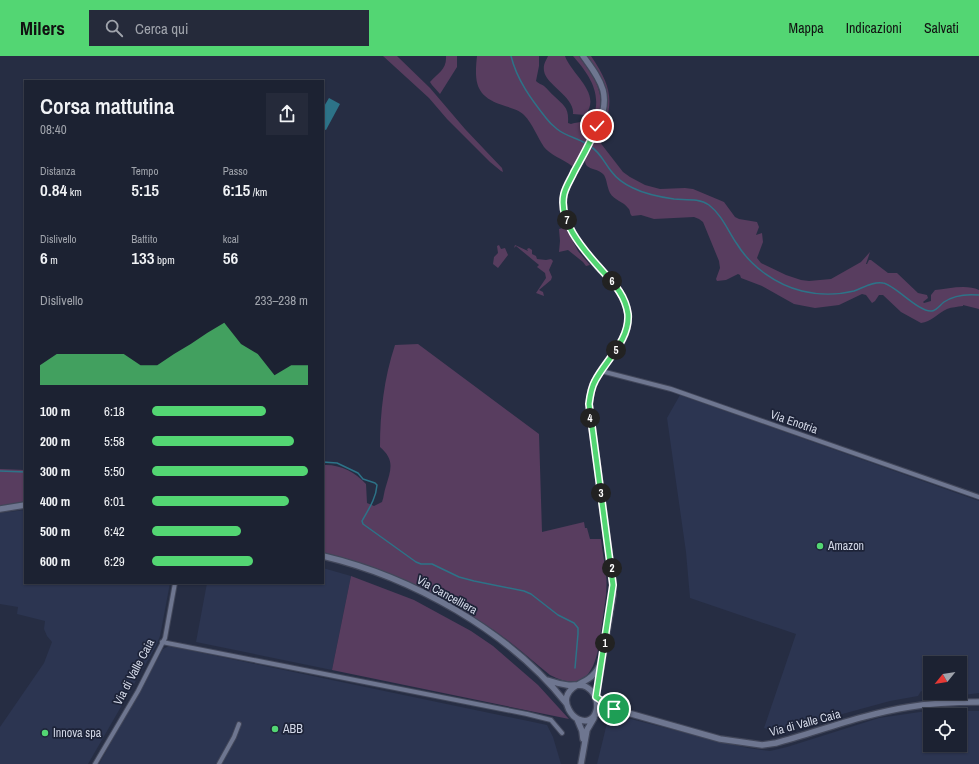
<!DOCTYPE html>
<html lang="it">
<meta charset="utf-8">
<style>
:root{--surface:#1c2232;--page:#252a3a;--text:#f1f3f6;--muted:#a0a4ac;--line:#3a3f4d;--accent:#53d673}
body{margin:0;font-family:"Archivo Narrow",sans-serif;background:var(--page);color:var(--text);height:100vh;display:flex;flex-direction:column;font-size:15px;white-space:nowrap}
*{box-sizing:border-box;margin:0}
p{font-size:13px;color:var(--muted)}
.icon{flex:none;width:22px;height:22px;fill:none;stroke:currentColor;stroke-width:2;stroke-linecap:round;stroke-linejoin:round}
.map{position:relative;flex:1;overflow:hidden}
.sheet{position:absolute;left:24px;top:24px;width:300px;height:504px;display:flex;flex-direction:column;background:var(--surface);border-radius:0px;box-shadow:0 1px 3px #0004,0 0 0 1px var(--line)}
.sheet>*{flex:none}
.needle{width:26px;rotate:240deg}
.controls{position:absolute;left:923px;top:600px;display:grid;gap:8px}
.controls a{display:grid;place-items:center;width:44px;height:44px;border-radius:0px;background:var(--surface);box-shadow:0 1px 3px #0004,0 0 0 1px var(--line);font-size:20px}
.pin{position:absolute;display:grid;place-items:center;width:34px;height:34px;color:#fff;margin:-17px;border:2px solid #fff;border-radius:50%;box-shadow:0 1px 4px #0007}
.km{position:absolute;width:20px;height:20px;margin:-10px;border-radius:50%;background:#222;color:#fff;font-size:11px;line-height:20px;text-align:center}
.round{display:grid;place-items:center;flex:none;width:42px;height:42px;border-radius:0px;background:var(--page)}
.headline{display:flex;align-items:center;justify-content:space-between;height:68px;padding:0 16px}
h1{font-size:22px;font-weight:600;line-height:30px}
.figures{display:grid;grid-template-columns:repeat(3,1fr);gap:6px;height:68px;padding:4px 16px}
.figures div{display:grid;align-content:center}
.figures b{font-size:17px;font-weight:600}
.figures small{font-size:11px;font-weight:400}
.figures p{font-size:11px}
.chart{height:112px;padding:8px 16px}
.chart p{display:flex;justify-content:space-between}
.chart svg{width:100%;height:72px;margin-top:4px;fill:var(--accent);opacity:.7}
ul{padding:0 16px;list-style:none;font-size:13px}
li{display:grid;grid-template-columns:64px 48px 1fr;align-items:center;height:30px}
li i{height:10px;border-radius:5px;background:var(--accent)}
header{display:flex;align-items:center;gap:24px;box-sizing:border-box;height:56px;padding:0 20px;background:var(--accent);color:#111}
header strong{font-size:19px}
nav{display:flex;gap:22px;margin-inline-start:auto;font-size:14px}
.search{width:280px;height:36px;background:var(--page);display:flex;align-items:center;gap:10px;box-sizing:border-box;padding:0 14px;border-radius:0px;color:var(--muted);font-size:15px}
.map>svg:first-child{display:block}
.built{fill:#2c3551;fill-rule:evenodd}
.green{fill:#583d5f}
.water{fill:#2d7388}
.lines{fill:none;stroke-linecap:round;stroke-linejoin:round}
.stream{stroke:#2d7388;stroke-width:1.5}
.street-casing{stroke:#42475a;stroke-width:6}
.secondary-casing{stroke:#42475a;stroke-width:8}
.street{stroke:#6e7690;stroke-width:4}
.secondary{stroke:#6e7690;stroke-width:5.5}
.route-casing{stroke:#fff;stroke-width:8}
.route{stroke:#53d673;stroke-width:5}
.poi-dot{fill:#53d673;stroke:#1d2338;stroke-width:1.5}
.labels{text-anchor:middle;stroke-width:3.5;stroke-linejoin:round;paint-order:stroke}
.street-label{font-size:12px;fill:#d2d7e6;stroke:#1d2338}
.poi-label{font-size:12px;fill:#d2d7e6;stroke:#1d2338;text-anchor:start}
</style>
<header>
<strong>Milers</strong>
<div class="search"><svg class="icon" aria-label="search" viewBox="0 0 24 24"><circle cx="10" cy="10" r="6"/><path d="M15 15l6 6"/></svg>Cerca qui</div>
<nav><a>Mappa</a><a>Indicazioni</a><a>Salvati</a></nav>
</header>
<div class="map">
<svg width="979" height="708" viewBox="0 0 979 708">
<rect width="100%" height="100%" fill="#262d43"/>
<!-- built -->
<path class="built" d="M680,339L979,445V637L956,640L926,638L921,635L918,640L890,645L835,660L774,675L764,672L796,578L690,542L686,496L667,362ZM930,607H960V637H930Z
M25,454V527H170L160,580L156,590L88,708H0V671L44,607L52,586L47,580L44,573L45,565L17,558L18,551L0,548V457Z
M323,512L351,520L332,614L196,586L207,527H323Z
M169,590L547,669L553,681L561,708H99L163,593Z
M947,655H979V708H597L608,663L619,660L721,686L748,692L770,695L787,691L879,662L920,656ZM930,659H960V689H930Z"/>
<!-- green -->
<path class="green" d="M383,0H397L430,32L465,73L502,112L503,116L501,115L490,106L447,63L429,42Z
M446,0H457V11L440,38L432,29L430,26C438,17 447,13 446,0Z
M477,0H539V10L536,25C539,28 541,28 544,30C548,33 550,37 554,40C564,50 569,51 568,67L571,68C577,66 588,66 592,62C595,59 595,55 596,50C598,30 585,14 573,0H579C586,11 596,22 599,35C607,61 586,87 575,110H572C563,103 550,99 544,91C537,81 533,68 524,59C519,54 511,52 505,50C476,41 474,28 477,0Z
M548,0H565C571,18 603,38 585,59L573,58C575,41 546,29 544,15C543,8 546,5 548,0Z
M587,0H591C614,34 614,48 599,85L623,116L630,121L645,129L660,133L685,132L693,133L724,146L735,161L739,163L757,166L759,171L756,179L762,177L763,186L757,202L761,207L786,219L801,224L809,225L831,223L861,206L870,196L866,208H867L869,204H871L888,217H897L918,237L927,239L928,242L923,246L924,247L931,245V239L935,234C948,233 966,228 979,234V253L963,249V250C957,251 952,251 947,253C938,257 931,266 921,267L901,256L883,239H879L875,245L872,247L866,239L862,238L839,249L815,252L794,248L762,230L741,222L740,219L738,218L726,224L717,225L716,223L720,212L719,205L703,166L699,163L694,161L654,163L641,159L632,160C629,157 631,155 628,152C624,146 614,144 610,137C607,131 607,124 604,119C598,111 584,115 585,103C585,97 592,89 595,84C614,49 610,32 587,0Z
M563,172H566L578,195L590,209L586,210L583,206L568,194L559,196L560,185L559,173Z
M499,189L501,193L505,192L508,199L498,212L493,208L494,201L498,197L497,190Z
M515,189L528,195L527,193L529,192L532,194V198L536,200L537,203L546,204L551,203L553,205L549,214L552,221L551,224L539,234L543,236L544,240L536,237L546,222L545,217L537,211L539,209L516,190L514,192Z
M418,288L539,378L542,476L584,466L585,472H587L590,483H601C602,495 605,507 606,519C608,535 604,552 602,568C598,599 594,642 550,619C532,605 514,588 495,575C443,540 384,511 323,497V409C340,408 355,416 366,428L367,447L374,450L382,446C384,441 384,435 386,430C391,413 395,404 380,391C380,357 384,322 395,289Z
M0,413L25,414V448L0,453Z
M351,520L414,544L471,575L493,590L538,629L569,663L332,614Z"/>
<!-- water -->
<path class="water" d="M329,42L340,48L326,74L323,73V52Z"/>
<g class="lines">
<!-- stream -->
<path class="stream" d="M511,0C517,24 531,43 546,62C549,66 553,70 557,73C567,81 576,81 587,88
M590,90C600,96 604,106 611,115C617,123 624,128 633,132C645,138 660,141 674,143C685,144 699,142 709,149C722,159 728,175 737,188C751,211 777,229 802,235C818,239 838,239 854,235C863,232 873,225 883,227C894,228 919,257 932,255C937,254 940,249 944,246C954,239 968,238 979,239
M323,406L337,407L358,417L363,423L375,427L377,429C376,443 368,454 362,465L363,468L416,506L421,508H432L459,521L474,525L524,535L531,538L558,559L574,567L578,572V578L575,612
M0,415L25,416"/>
<!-- street casing -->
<g class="street-casing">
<path id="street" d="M601,315L671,333L979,441
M162,586L527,658L551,664L562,677
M95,708L138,635L165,582L175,527
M219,708L234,681L239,668"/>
</g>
<!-- secondary casing -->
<g class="secondary-casing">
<path id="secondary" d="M583,0C591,11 599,21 603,34C610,61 586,93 574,116C569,125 563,135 563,147C564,171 584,195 599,212C613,227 629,241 628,264C627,289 603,306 594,327C591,334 590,341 589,348L613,526V539L596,641
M0,453L25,449
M323,500C412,521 509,575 566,647
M547,624C553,626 560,628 567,629C575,630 582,627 588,632C604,643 597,672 578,663C571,660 564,648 567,640C570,631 580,628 588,623C593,620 597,615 600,609
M596,641L614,653L720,683L762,689L776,687C820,675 864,658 909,651C932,647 955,646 979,646
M596,658L614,653
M577,663L582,675L583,683
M581,708L587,674L594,662"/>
</g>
<!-- street -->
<use href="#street" class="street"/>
<!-- secondary -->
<use href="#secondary" class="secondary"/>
</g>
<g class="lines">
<!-- route casing -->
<g class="route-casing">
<path id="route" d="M597,70C591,86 582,101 574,116C571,123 566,130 564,138C558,164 582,192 598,210C611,225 625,237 628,258C630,284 606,304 595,325C591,332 590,340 589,348L613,529L596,641L614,653"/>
</g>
<!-- route -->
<use href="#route" class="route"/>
</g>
<!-- markers -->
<g class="poi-dot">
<circle cx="820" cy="490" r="4"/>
<circle cx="275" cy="673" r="4"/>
<circle cx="45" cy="677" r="4"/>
</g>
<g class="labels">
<!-- street labels -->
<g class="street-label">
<text transform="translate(794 366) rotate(19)" y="4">Via Enotria</text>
<text transform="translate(447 539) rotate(29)" y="4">Via Cancelliera</text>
<text transform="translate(134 616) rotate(-62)" y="4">Via di Valle Caia</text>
<text transform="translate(805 667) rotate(-15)" y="4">Via di Valle Caia</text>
</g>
<!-- poi labels -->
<g class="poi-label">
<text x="828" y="494">Amazon</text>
<text x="283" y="677">ABB</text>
<text x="53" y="681">Innova spa</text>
</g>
</g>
</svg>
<div class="controls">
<a><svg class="needle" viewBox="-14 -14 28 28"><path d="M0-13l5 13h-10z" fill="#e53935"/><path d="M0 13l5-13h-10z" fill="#a0a4ac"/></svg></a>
<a><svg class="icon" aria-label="locate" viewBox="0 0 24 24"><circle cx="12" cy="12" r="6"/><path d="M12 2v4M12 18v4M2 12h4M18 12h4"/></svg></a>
</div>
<div class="pin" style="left:614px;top:653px;background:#1e9e55"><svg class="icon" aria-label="arrive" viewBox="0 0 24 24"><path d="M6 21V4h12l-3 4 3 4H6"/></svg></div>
<div class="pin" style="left:597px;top:70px;background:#d93025"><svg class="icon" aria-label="check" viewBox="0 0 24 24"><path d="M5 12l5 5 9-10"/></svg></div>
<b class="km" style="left:605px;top:587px">1</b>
<b class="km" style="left:612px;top:512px">2</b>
<b class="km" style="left:601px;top:437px">3</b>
<b class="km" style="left:590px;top:362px">4</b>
<b class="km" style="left:616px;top:294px">5</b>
<b class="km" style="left:612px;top:225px">6</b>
<b class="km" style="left:567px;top:164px">7</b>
<section class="sheet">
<div class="headline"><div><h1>Corsa mattutina</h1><p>08:40</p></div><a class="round"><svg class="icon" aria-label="share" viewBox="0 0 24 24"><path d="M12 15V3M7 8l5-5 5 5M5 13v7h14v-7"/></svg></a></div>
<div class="figures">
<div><p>Distanza</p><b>0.84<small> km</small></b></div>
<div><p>Tempo</p><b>5:15</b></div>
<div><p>Passo</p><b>6:15<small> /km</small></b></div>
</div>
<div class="figures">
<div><p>Dislivello</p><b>6<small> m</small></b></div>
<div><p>Battito</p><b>133<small> bpm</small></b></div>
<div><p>kcal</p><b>56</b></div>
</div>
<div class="chart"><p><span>Dislivello</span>233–238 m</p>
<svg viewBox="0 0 160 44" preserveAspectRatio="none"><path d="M0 44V32L10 25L20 25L30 25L40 25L50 25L60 32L70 32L80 25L90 19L100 12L110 6L120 19L130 25L140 38L150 32L160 32V44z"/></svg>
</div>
<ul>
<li><b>100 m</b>6:18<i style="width:73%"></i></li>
<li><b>200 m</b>5:58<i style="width:91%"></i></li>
<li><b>300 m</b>5:50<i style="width:100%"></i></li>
<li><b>400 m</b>6:01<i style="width:88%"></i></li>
<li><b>500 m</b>6:42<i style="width:57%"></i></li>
<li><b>600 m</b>6:29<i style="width:65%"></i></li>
</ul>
</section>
</div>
